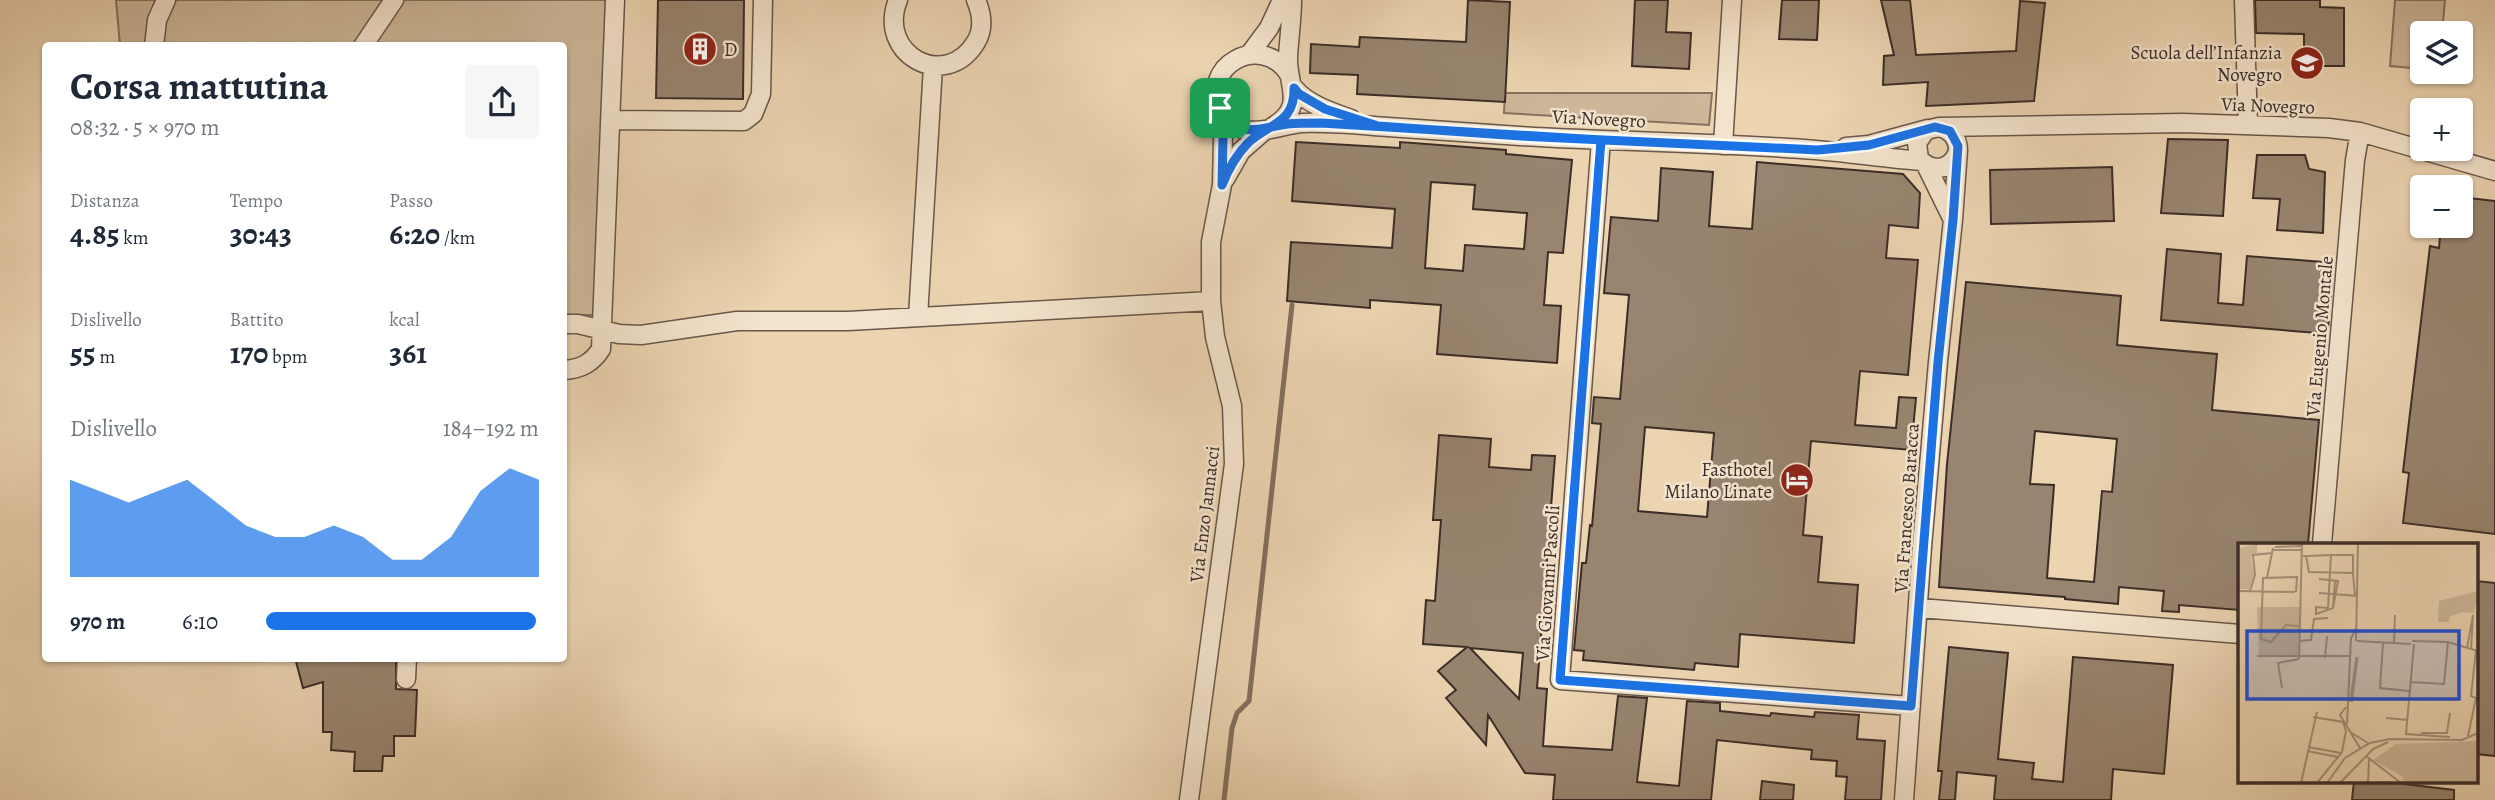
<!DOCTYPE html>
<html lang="it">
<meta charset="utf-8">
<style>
:root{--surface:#fff;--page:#f6f6f7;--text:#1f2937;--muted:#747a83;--accent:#1a73e8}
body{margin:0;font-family:Alegreya,serif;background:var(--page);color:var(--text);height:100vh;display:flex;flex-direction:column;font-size:26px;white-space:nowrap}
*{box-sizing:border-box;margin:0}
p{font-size:23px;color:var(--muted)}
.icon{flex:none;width:38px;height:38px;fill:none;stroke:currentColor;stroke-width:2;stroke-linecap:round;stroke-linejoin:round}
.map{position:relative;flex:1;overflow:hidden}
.sheet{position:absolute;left:42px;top:42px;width:525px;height:620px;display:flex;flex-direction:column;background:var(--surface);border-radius:7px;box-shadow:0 2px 5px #0004}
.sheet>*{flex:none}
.buttons{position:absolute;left:2410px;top:21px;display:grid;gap:14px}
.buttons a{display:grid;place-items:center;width:63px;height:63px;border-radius:7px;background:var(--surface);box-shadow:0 2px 5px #0004;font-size:35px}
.pin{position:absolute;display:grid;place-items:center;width:60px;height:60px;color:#fff;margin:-30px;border-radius:14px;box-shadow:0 4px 10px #0006}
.round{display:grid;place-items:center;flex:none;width:74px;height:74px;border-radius:7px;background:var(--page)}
.summary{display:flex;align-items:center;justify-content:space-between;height:119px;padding:0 28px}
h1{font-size:38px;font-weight:600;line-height:52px}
.figures{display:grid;grid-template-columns:repeat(3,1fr);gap:10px;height:119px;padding:7px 28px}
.figures div{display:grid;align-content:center}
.figures b{font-size:30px;font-weight:600}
.figures small{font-size:19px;font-weight:400}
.figures p{font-size:19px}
.chart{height:196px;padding:14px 28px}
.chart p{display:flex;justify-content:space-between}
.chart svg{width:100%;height:126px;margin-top:7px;fill:var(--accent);opacity:.7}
ul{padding:0 28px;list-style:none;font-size:23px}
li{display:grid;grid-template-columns:112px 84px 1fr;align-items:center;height:52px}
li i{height:18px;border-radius:9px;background:var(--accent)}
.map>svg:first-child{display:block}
.green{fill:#ceb89a;stroke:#857261;stroke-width:2}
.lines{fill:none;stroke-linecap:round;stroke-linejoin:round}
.stream{stroke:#826f5e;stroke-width:5}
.building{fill:#98846f;stroke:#3c2d28;stroke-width:2;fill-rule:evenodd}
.minor-casing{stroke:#68574a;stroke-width:21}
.minor{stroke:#f3e3cc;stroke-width:18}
.route-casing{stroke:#fff;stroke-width:14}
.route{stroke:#1a73e8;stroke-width:9}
.labels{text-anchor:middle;stroke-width:5;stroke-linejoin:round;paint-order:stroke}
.poi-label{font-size:19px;fill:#3c2d28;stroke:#f3e3cc;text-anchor:end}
.street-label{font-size:19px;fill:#3c2d28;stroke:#f3e3cc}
.inset-river{fill:none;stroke:#b09b82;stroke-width:3.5}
.inset-road{fill:none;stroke:#a6917a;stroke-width:2}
.view{fill:#1d4ed8;fill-opacity:0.15;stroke:#1d4ed8;stroke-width:3.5}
.inset-edge{fill:none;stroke:#3c2d28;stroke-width:3.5}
</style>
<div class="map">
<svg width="2495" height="800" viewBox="0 0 2495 800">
<rect width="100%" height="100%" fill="#ecd4b1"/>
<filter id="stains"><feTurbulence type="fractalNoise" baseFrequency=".00286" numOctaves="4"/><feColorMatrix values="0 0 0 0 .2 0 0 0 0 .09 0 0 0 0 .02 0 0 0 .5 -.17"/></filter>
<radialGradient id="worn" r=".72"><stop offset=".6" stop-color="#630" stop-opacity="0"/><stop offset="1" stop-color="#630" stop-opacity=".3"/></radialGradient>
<!-- green -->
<path class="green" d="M116,0H607L598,294L593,315H564V46L120,45Z
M2395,0H2445L2442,33H2422V69L2390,66Z
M1505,93H1712L1709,125L1504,113Z"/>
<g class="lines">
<!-- stream -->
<path class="stream" d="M1224,800L1232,728L1237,713L1249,701L1292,305"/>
</g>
<!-- building -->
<path class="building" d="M658,0H744L743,99L656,98Z
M1468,0L1510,2L1505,102L1357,94L1358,75L1310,73L1311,44L1359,47L1360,37L1466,42Z
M1635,0H1668L1666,32L1691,33L1689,69L1632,66Z
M1782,0H1819L1817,40L1779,39Z
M1881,0H1910L1916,55L2016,51L2020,1L2045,3L2034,101L1926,106L1928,82L1883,85L1884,56L1894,55Z
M2255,0H2320V7L2344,8V66H2304V34L2256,33Z
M2168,139L2228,140L2223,216L2161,213Z
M1296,142L1400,148V142L1506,150V154L1572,160L1563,253L1548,252L1544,305L1561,306L1557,363L1437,354L1441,305L1370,300V308L1287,301L1291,242L1392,248L1395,209L1292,201ZM1431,182L1475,185L1473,209L1527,213L1524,249L1465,245L1463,271L1425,268Z
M2257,155H2305L2309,169L2325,172L2323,233L2277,230L2280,199L2253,198Z
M1757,162L1903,174L1920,193L1918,228L1889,225L1886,258L1918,260L1908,375L1860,371L1855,425L1896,428L1899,397L1916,398L1911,450L1811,441L1803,535L1822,537L1818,582L1858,585L1854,643L1740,634L1738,667L1695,663L1694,670L1583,660L1584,651L1574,650L1582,563H1586L1590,525L1592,526L1601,424L1592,423L1594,397L1620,399L1629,295L1604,293L1611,217L1658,221L1661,168L1713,172L1709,226L1752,229ZM1645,427L1714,433L1707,517L1638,511Z
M2112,167L2114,221L1991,224L1990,170Z
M2460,197L2495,201V534L2403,523L2409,473L2403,472L2430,246L2439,248L2441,226H2460Z
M2167,249L2221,254L2218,303L2243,305L2247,256L2323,262V264L2333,265L2328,329L2318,328L2317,333L2161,320Z
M1966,282L2121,296L2117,345L2217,354L2212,410L2319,420L2308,544H2239V610L2179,605V612L2162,611L2164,591L2119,587L2118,604L2065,599V597L1939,587L1947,464ZM2035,431L2117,439L2112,492L2102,491L2094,582L2047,578L2054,485L2030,484Z
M1439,435L1491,439L1489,467L1531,470L1532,455L1555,456L1537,688L1547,689L1543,746L1612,750L1618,696L1647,698L1637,782L1679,786L1687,701L1720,703V711L1770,716L1771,713L1814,717L1815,712L1859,715L1857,739L1885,741L1881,800H1845L1847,777L1836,776L1837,761L1811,759L1812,750L1717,740L1711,800H1553L1555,775L1525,773L1488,715L1486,745L1446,698L1456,690L1438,671L1467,647L1423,644L1426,600L1435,601L1441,520H1433ZM1470,648L1523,653L1519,699Z
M2476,581L2495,583V756L2476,754Z
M1949,647L2008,653L1998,759L2034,763L2032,779L2063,782L2073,657L2173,665L2164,774L2113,769L2111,800H1994L1996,776L1957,772L1955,800H1939L1942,771H1938Z
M295,658H396V689L417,690L415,736H394V756H383L382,771H354L355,752L331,750L332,732H323V682L303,688Z
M1762,781L1794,785L1793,800H1760Z
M2354,781H2379L2454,790V800H2352Z"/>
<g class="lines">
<!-- minor casing -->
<g class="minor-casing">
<path id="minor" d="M898,0C876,55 946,92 976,42C984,29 982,14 976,0
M2244,0L2248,125
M154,46L157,20L166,0
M363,46L394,0
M1249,55L1269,28L1282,0
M1289,74C1261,31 1197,67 1222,111C1227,120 1236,127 1246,130C1262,134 1286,124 1303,123C1332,122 1360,125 1388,127C1432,130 1476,133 1520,136C1618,142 1717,142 1816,150C1851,153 1886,158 1921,161
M1294,88C1307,104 1331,112 1351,119
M610,120L744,121L753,114L761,94L763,0
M1272,127C1307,107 1287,86 1288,57C1289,38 1292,19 1292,0
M1940,127L2183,123L2329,128L2360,132L2495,171
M1601,140L1560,680L1911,706
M1723,145L1732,0
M1846,147L1869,145L1928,129
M1926,165L1953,220
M1225,179L1241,151L1265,130
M918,317L933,66
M564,324H578L619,334L641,335L737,321H848L1211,301
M564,370C581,369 592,363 601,349L615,0
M2322,544L2355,160L2360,132
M1920,608L2240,634
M406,679L407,658
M1189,800L1234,464L1232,406L1215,337L1211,301V242L1222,185L1223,138L1220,110
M1904,800L1922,547L1938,362L1953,220L1958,150C1958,138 1951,130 1939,127L1926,130L1917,143L1919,159C1932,172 1949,171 1957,154"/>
</g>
<!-- minor -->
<use href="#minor" class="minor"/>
</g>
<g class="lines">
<!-- route casing -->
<g class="route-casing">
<path id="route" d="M1220,108C1237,141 1260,128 1287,124C1298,123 1310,123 1321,123L1601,140L1560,680L1911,706L1938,362L1953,220L1958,146L1950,131L1935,127L1869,145L1818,150L1521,136L1378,126L1325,109L1299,94L1294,88C1295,124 1269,123 1248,143C1236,155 1228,170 1222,185L1223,138L1220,108"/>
</g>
<!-- route -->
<use href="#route" class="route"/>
</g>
<!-- icons -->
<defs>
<g id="building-disc" transform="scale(1.75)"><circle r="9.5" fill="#8f2418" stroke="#f3e3cc"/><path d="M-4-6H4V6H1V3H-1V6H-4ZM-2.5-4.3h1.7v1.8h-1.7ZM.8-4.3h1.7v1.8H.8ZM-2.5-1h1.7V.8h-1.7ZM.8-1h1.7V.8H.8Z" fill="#fff"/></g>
<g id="school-disc" transform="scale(1.75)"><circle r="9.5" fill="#8f2418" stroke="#f3e3cc"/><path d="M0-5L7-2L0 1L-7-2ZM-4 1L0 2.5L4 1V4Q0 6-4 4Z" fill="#fff"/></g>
<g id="hotel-disc" transform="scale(1.75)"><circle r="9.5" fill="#8f2418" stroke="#f3e3cc"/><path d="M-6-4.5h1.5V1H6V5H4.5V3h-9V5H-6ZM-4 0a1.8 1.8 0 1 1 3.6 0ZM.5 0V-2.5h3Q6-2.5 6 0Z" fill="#fff"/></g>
</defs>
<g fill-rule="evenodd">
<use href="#building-disc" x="700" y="49"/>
<use href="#school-disc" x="2307" y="63"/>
<use href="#hotel-disc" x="1797" y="480"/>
</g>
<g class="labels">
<!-- poi labels -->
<g class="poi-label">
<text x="724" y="56" text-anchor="start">D</text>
<text x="2282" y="59">Scuola dell’Infanzia<tspan x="2282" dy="22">Novegro</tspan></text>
<text x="1772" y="476">Fasthotel<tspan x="1772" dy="22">Milano Linate</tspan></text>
</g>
<!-- street labels -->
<g class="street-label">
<text transform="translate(2268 105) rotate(2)" y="7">Via Novegro</text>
<text transform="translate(1599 118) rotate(3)" y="7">Via Novegro</text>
<text transform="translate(2319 336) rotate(-85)" y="7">Via Eugenio Montale</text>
<text transform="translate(1906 508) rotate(-86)" y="7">Via Francesco Baracca</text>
<text transform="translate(1204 514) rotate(-83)" y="7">Via Enzo Jannacci</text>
<text transform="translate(1547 583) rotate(-86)" y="7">Via Giovanni Pascoli</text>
</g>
</g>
<!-- overview -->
<g transform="translate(2238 543)">
<rect width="240" height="240" fill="#ecd4b1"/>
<path d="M19,0V10L13,14L16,32L11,46H0V6ZM240,48L236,70L225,69L212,73L211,79H200L201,58ZM19,64H62L60,113L21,114ZM240,198V240H165V234L135,217L158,201Z" fill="#ceb89a"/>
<path class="inset-river" d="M113,159L119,114"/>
<path class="inset-road" d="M37,4L65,3M35,7H64M65,13H68L93,12H115V30L71,29L68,13M115,31L117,53M29,35L35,5M81,36L100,38L95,65M0,48L57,49M12,48L17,32L15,12L34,10M58,49L59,34L25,35L23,96L33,99L48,82L62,83M81,50L120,53M90,65L78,64V71L95,65L97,38M90,65L93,12M61,98L73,97L76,76L90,75M118,98L120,0M119,98L173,101M174,98L210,99L240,108M145,100L142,145L171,148M156,100L157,72M176,101L168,191L212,194M229,105L235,72L233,106M19,113H112M87,115L89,93M61,116L64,0M172,139L206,141L210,99M44,145L40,120L61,116M108,164L102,172L122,205M75,174L105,179L108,188L104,209L79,240M148,175L170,177M109,181L113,95L119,84M112,189L130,200M183,190H209L212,170M230,193L238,155L233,153L238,107M70,204L103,210M69,208L100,214M128,213L163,240M63,240L79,169M89,240L107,215L132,200L152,196L224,197L240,190M102,240L135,206L150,199M130,240L131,216"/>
<path class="view" d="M9,88H221V156H9Z"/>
<rect width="240" height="240" class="inset-edge"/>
</g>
<rect width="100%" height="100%" filter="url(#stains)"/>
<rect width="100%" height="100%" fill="url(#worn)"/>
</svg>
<div class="buttons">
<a><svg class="icon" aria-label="layers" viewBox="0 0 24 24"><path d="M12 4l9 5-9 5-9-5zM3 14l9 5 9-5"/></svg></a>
<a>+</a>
<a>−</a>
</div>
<div class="pin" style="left:1220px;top:108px;background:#1e9e55"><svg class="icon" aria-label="arrive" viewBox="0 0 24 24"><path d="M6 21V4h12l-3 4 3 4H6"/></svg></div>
<section class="sheet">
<div class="summary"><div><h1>Corsa mattutina</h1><p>08:32 · 5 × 970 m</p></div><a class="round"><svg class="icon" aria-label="share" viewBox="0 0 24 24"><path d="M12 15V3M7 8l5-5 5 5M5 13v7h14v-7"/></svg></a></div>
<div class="figures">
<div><p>Distanza</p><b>4.85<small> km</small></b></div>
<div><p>Tempo</p><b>30:43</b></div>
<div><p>Passo</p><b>6:20<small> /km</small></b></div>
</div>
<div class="figures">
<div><p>Dislivello</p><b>55<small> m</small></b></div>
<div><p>Battito</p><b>170<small> bpm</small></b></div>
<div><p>kcal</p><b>361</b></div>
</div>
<div class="chart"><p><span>Dislivello</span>184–192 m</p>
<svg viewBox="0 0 160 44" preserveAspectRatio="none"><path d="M0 44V10L10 14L20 18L30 14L40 10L50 18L60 26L70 30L80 30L90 26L100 30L110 38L120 38L130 30L140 14L150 6L160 10V44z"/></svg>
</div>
<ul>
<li><b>970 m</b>6:10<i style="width:99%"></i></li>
</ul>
</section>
</div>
